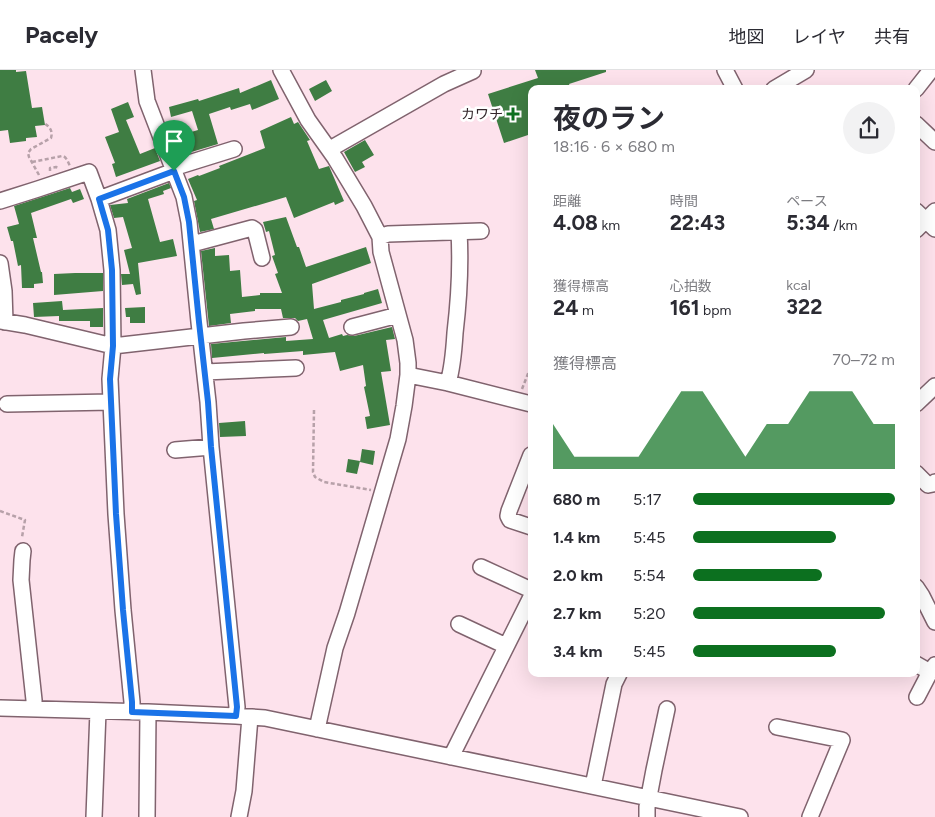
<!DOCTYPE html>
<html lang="ja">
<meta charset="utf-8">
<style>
:root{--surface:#fff;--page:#f2f2f3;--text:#2b2b33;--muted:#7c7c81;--line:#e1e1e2;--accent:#0c701f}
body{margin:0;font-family:Figtree,"Noto Sans JP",sans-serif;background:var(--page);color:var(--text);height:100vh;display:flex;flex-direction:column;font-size:19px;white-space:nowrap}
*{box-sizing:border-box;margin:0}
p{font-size:16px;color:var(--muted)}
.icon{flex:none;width:28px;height:28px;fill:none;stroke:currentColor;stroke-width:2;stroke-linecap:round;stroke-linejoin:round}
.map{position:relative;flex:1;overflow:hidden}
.panel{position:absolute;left:528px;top:15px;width:392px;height:592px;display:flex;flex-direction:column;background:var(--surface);border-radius:10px;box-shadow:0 5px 20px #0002}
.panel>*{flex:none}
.pin{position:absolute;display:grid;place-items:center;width:42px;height:42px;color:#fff;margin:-51px -21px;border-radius:50% 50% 50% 0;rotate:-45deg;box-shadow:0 0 5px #0007}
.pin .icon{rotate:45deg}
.round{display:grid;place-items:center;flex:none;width:52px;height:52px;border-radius:26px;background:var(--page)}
.head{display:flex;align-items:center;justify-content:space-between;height:85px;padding:0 25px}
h1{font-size:28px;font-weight:700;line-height:38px}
.metrics{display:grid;grid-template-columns:repeat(3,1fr);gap:8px;height:85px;padding:5px 25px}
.metrics div{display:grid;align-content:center}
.metrics b{font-size:21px;font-weight:700}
.metrics small{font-size:14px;font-weight:400}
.metrics p{font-size:14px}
.chart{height:140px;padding:10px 25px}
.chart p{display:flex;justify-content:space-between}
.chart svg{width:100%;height:90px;margin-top:5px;fill:var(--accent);opacity:.7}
ul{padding:0 25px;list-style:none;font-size:16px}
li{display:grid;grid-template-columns:80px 60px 1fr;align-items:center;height:38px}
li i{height:12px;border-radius:6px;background:var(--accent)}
header{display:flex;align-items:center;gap:30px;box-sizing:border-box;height:70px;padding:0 25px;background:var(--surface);border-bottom:1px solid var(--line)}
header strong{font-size:24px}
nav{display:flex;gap:28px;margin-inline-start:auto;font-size:18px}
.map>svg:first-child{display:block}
.building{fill:#3f7d43}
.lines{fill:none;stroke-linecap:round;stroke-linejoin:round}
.minor-casing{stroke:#80636e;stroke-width:18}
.path{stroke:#b7a1a9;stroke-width:2.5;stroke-dasharray:4 2.5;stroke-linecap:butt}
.minor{stroke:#fff;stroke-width:15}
.route-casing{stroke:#fff;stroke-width:10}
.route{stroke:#1a73e8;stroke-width:6}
.poi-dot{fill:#0c701f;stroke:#fff;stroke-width:2}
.labels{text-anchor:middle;stroke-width:5;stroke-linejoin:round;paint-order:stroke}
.poi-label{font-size:14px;fill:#33262b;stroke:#fff;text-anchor:end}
</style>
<header>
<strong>Pacely</strong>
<nav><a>地図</a><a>レイヤ</a><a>共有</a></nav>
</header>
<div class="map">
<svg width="935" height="747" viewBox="0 0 935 747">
<rect width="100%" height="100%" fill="#fde2ec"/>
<!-- building -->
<path class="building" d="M0,0H16V2L26,1L32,38L42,37L45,55L35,56L37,67L26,68V71L10,73L8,60L0,61Z
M535,0H606V2L569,14L571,19H531V64L504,73L488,24L538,8Z
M271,10L279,29L252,40L250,34L231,40L230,37L209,44L218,74L178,86L171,68L198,60L192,41L171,47L169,37L198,29L199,31L239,18L240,23Z
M326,10L332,21L315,31L309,19Z
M128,32L134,47L126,50L140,84L155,78L160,91L116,107L112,94L115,93L105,67L119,62L111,39Z
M291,47L294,54L298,52L310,70L307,71L319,99L329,96L344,131L335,135L334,132L294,148L286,127L211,149L214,159L200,162L194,131L197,130L188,109L198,105L199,106L220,98L219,96L265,78L260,61Z
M365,70L374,85L362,92L365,97L355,102L344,82Z
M169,113L171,118L163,121L164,124L148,129L160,172L173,169L177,186L138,193L141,224L136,225L133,214L122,215L121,204H130L124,180L132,178L123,147L114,148L110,135L128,133L127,129Z
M70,118L72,122L80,119L84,129L73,133L71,129L31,143L37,168H33L41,202H42L43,213L34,214V218H22L21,195L18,196L13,171H11L7,157L19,154L14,136Z
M286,147L297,177H299L306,197L366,177L371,193L312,214L314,239L341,232V230L364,224V223L378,219L382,233L323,250L329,268L342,264L343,266L347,265L354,266L392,257L395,269L386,270L391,301L381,302L390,355L367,359L365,347L370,346L364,317L366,316L363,295L340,301L335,282L303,285V281L264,284V283L212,288L211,274L286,267V271L313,269L307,249L298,251L295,248H283L281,239H255V241L230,244L231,253L209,256L201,181L215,178V186L229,185L230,201L240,200L242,227L260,225V223H282L275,204L278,203L272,186L275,185L269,161L266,162L263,152Z
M75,203H103V221L54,225V204Z
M62,231L63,240L103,238V257H90V251H59V246L34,247L33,233Z
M145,237V253H130V247H126L125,238Z
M245,351L246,366L220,367L219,353Z
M362,379L375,381L373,395L360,392Z
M348,389L360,391L357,404L346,402Z"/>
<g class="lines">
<!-- minor casing -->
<g class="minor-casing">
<path id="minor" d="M143,0L147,31L184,127L189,152L199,252L208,332L211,377L237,637L236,646
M281,0L308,50L335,88L364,136L380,167L381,182L405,270L408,293V305L404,336L398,369L347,543L335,578L317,659
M725,0L735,19
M774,19L806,0
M916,19L931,0
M916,54L935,72
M330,79L444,14L473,1
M173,98L234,79
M99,129L174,101
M0,131L38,119L89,102L99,129L108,160L112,200L113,276L110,309L116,444L123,540L132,632V642
M916,141L935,159
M916,160L935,141
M380,167L388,164L481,161
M192,174L252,158L255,160L262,188
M0,193L4,221L5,252
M0,251L25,255L113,276L244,261L291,257
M352,257L398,245
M205,302L296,298
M408,305L448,313L531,334
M448,313C453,296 454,279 455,263C459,229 461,196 459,162
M7,334L111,332
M916,334L935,316
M175,380L211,377
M531,385L509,441L508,446L510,450L531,457
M916,403L928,415L933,414L935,412
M23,481L22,490L21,510L34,630V639
M481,497L529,519L531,522
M916,517L922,526L935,552
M459,554L506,576
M916,594L930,602
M917,627L930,602L935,595
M0,638L148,642L236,646L265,648L740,747
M777,657L842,670L810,747
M451,687L531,527
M593,716L614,614L619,604
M94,747L98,641
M147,747L148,642
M239,747L244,721L250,647
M647,747V737L654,700L667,639"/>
</g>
<!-- path -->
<path class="path" d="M32,92L62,86C66,86 68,92 70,96
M50,101V98L56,97L59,98
M39,105L29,87L28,83L31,79L51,68C53,61 50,57 44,53
M522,319L531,296
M314,340L313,402L315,407L324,412L371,420
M0,441L25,450L22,467"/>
<!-- minor -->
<use href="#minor" class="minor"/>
</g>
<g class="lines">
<!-- route casing -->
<g class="route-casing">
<path id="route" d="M174,101L184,127L189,152L199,252L208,332L211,377L237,637L236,646L132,642V632L123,540L116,444L110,309L113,276L112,200L108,160L99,129Z"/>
</g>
<!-- route -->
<use href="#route" class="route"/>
</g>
<!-- markers -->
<path class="poi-dot" d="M510.5 36.5h5v5h5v5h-5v5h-5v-5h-5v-5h5z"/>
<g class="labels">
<!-- poi labels -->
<g class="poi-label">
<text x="503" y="49">カワチ</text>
</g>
</g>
</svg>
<div class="pin" style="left:174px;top:101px;background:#1e9e55"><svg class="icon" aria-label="arrive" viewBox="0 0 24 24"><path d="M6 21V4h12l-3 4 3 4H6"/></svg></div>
<section class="panel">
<div class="head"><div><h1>夜のラン</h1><p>18:16 · 6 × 680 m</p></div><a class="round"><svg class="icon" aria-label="share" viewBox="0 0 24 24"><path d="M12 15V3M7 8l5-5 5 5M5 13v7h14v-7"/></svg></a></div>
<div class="metrics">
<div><p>距離</p><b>4.08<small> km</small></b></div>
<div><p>時間</p><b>22:43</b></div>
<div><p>ペース</p><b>5:34<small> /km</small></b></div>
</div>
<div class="metrics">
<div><p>獲得標高</p><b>24<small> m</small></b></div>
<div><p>心拍数</p><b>161<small> bpm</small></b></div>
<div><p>kcal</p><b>322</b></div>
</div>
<div class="chart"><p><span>獲得標高</span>70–72 m</p>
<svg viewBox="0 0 160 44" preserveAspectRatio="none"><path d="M0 44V22L10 38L20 38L30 38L40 38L50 22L60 6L70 6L80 22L90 38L100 22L110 22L120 6L130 6L140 6L150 22L160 22V44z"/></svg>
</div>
<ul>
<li><b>680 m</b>5:17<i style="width:100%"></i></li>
<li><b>1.4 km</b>5:45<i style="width:71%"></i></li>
<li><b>2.0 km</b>5:54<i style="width:64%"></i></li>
<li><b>2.7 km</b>5:20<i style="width:95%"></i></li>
<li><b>3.4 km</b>5:45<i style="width:71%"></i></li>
</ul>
</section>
</div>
